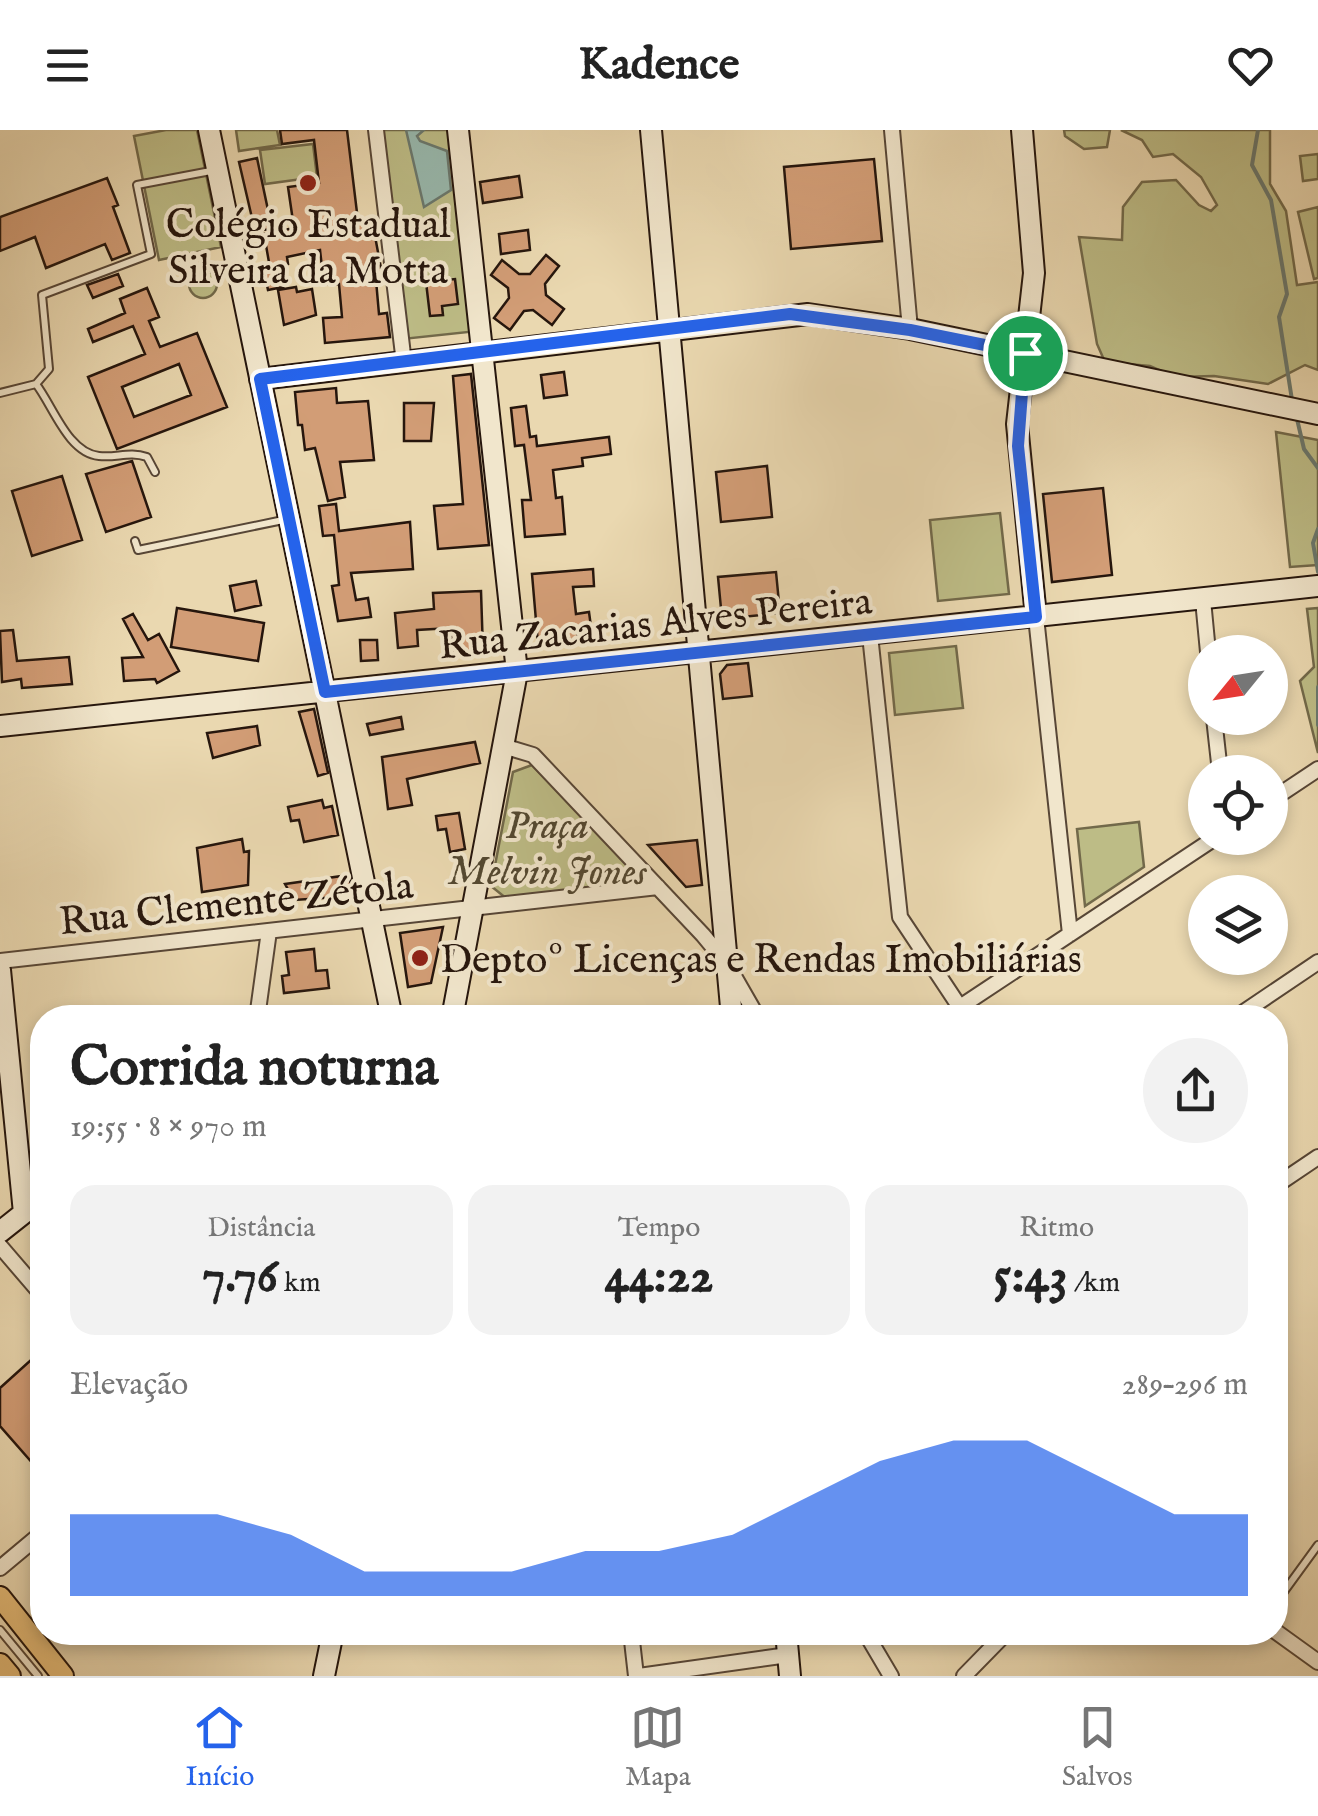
<!DOCTYPE html>
<html lang="pt">
<meta charset="utf-8">
<style>
:root{--surface:#fff;--page:#f2f2f2;--text:#222;--muted:#767676;--line:#e0e0e0;--accent:#2563eb}
body{margin:0;font-family:"IM FELL English",serif;background:var(--page);color:var(--text);height:100vh;display:flex;flex-direction:column;font-size:38px;white-space:nowrap}
*{box-sizing:border-box;margin:0}
p{font-size:32px;color:var(--muted)}
.icon{flex:none;width:55px;height:55px;fill:none;stroke:currentColor;stroke-width:2;stroke-linecap:round;stroke-linejoin:round}
.map{position:relative;flex:1;overflow:hidden}
.details{position:absolute;left:30px;top:875px;width:1258px;height:640px;display:flex;flex-direction:column;background:var(--surface);border-radius:40px;box-shadow:0 5px 15px #0003}
.details>*{flex:none}
.needle{width:65px;rotate:240deg}
.fabs{position:absolute;left:1188px;top:505px;display:grid;gap:20px}
.fabs a{display:grid;place-items:center;width:100px;height:100px;border-radius:50%;background:var(--surface);box-shadow:0 5px 15px #0003;font-size:50px}
.pin{position:absolute;display:grid;place-items:center;width:85px;height:85px;color:#fff;margin:-42px;border:5px solid #fff;border-radius:50%;box-shadow:0 2px 10px #0007}
.round{display:grid;place-items:center;flex:none;width:105px;height:105px;border-radius:52px;background:var(--page)}
.head{display:flex;align-items:center;justify-content:space-between;height:170px;padding:0 40px}
h1{font-size:55px;font-weight:800;line-height:75px}
.stats{display:grid;grid-template-columns:repeat(3,1fr);gap:15px;height:170px;padding:10px 40px}
.stats div{display:grid;align-content:center;border-radius:25px;background:var(--page);text-align:center}
.stats b{font-size:50px;font-weight:800}
.stats small{font-size:28px;font-weight:400}
.stats p{font-size:28px}
.chart{height:280px;padding:20px 40px}
.chart p{display:flex;justify-content:space-between}
.chart svg{width:100%;height:180px;margin-top:10px;fill:var(--accent);opacity:.7}
header{display:flex;justify-content:space-between;align-items:center;height:130px;padding:0 40px;background:var(--surface);font-size:45px;font-weight:800}
.menu{display:flex;justify-content:space-around;align-items:center;height:140px;border-top:2px solid var(--line);background:var(--surface);font-size:28px;color:var(--muted)}
.menu a{display:grid;justify-items:center;gap:5px}
.menu .selected{color:var(--accent)}
.map>svg:first-child{display:block}
.green{fill:#bdbc86;stroke:#72694a;stroke-width:2.5}
.water{fill:#98b9ae;stroke:#6a786e;stroke-width:2.5}
.lines{fill:none;stroke-linecap:round;stroke-linejoin:round}
.stream{stroke:#6a786e;stroke-width:4}
.building{fill:#d29d76;stroke:#26160d;stroke-width:2.5;fill-rule:evenodd}
.lane-casing{stroke:#574636;stroke-width:10}
.street-casing{stroke:#574636;stroke-width:18}
.secondary-casing{stroke:#26160d;stroke-width:24}
.primary-casing{stroke:#26160d;stroke-width:24}
.lane{stroke:#f1e6cc;stroke-width:6}
.street{stroke:#f1e6cc;stroke-width:14}
.secondary{stroke:#f1e6cc;stroke-width:20}
.primary{stroke:#e5bc78;stroke-width:20}
.route-casing{stroke:#fff;stroke-width:20}
.route{stroke:#2563eb;stroke-width:12}
.poi-dot{fill:#8f2418;stroke:#f1e6cc;stroke-width:4}
.labels{text-anchor:middle;stroke-width:8;stroke-linejoin:round;paint-order:stroke}
.poi-label{font-size:40px;fill:#26160d;stroke:#f1e6cc}
.street-label{font-size:40px;fill:#26160d;stroke:#f1e6cc}
.park-label{font-size:40px;font-style:italic;fill:#534831;stroke:#f1e6cc}
</style>
<header><svg class="icon" aria-label="menu" viewBox="0 0 24 24"><path d="M4 6h16M4 12h16M4 18h16"/></svg>Kadence<svg class="icon" aria-label="heart" viewBox="0 0 24 24"><path d="M12 20l-8-8c-3-5 5-10 8-4 3-6 11-1 8 4z"/></svg></header>
<div class="map">
<svg width="1318" height="1546" viewBox="0 0 1318 1546">
<rect width="100%" height="100%" fill="#ead8b0"/>
<filter id="stains"><feTurbulence type="fractalNoise" baseFrequency=".002" numOctaves="4"/><feColorMatrix values="0 0 0 0 .2 0 0 0 0 .09 0 0 0 0 .02 0 0 0 .5 -.17"/></filter>
<radialGradient id="worn" r=".72"><stop offset=".6" stop-color="#630" stop-opacity="0"/><stop offset="1" stop-color="#630" stop-opacity=".3"/></radialGradient>
<!-- green -->
<path class="green" d="M166,0H197L221,117L159,130L134,6Z
M236,0H277L280,15L239,21Z
M379,0H454L478,201L403,209Z
M1064,0H1110L1107,17L1084,19L1065,6Z
M1121,0H1270V54L1286,81L1297,155L1318,152V240L1305,235L1268,254L1214,246L1175,247L1150,236L1105,232L1097,214L1079,107L1122,110L1123,77L1142,52L1176,50L1199,75L1211,81L1217,75L1201,47L1173,24L1153,27L1142,10Z
M313,14L317,47L265,54L260,20Z
M1318,24V49L1303,51L1300,26Z
M1318,77V148L1314,149L1298,82Z
M189 154a14 14 0 1 1 28 0a14 14 0 1 1-28 0Z
M1276,302L1318,310V435L1290,437Z
M1000,383L1009,464L938,471L930,390Z
M1318,478V623L1300,551L1314,537L1307,479Z
M956,516L963,578L895,585L889,523Z
M532,635L643,750L507,769L491,756L513,642Z
M1139,692L1144,737L1085,776L1077,699Z"/>
<!-- water -->
<path class="water" d="M406,0H424L417,6L420,11L447,21L451,60L424,77Z"/>
<g class="lines">
<!-- stream -->
<path class="stream" d="M1258,0L1252,35L1271,70L1287,164L1279,187L1292,270
M1297,289L1304,319L1318,338
M1318,442L1313,413L1318,399
M1318,557V595"/>
</g>
<!-- building -->
<path class="building" d="M280,0H347L358,91L372,90L383,149L376,150L379,184L387,183L390,207L325,213L323,188L342,187L339,154L324,155L320,120L287,127L288,134L270,138L264,104L294,98L288,57L319,53L314,10L282,14Z
M257,28L272,99L255,101L239,32Z
M874,29L882,111L791,119L784,37Z
M519,46L522,67L483,73L480,52Z
M107,48L118,75L113,77L130,123L112,130L105,114L46,138L35,107L0,121V87Z
M528,100L530,120L501,124L499,104Z
M546,125L559,136L545,154L546,165L564,179L552,195L533,180L524,181L510,200L494,188L509,168L508,158L491,145L502,130L519,144H530Z
M280,137L283,157L268,160L264,140Z
M118,144L123,156L93,168L87,155Z
M455,149L458,174L442,176L443,185L430,186L426,152Z
M296,157L297,162L312,159L316,185L284,195L278,160Z
M147,158L159,187L149,191L160,217L197,203L227,277L117,319L88,247L145,224L133,196L93,212L88,199L125,183L120,169ZM179,234L191,265L134,287L122,257Z
M564,242L567,265L544,268L541,245Z
M471,244L489,415L438,419L434,376L463,374L453,246Z
M336,258L337,273L368,271L374,330L340,332L345,367L328,371L315,318L305,320L302,295H298L295,262Z
M404,273H434L431,311H404Z
M526,276L530,307L536,306L537,316L609,307L611,324L582,328L583,336L553,340L556,368L562,367L565,404L525,407L522,370H531L524,315L515,316L511,278Z
M132,331L151,387L106,402L86,344Z
M767,336L772,387L721,392L716,342Z
M62,346L82,410L32,426L12,361Z
M1103,358L1112,445L1052,452L1043,364Z
M336,374L339,401L410,392L413,439L351,443L356,470L368,468L371,487L338,491L332,456L339,455L334,405L323,406L319,376Z
M593,439L594,456L573,457L576,484L589,482L591,497L577,499L578,509L538,514L532,444Z
M776,442L780,483L722,489L718,447Z
M256,451L261,475L235,481L230,456Z
M481,461L483,521L452,522L451,498L417,500L418,516L398,518L395,483L434,479L433,463Z
M177,478L264,493L258,531L171,517Z
M133,484L148,510L159,504L179,541L157,553L155,549L124,551L122,528L143,527L123,489Z
M13,500L17,531L69,527L72,554L22,558L21,549L2,552L0,501Z
M360,510H377L378,530L361,531Z
M748,533L752,566L723,569L720,544L727,535Z
M314,579L328,643L318,646L299,582Z
M401,587L403,599L370,605L367,594Z
M257,596L260,615L213,628L207,603Z
M475,612L480,633L407,649L412,675L388,679L382,627Z
M322,670L324,678L332,676L338,705L304,712L299,690L291,691L288,677Z
M459,683L465,719L450,722L446,699L438,700L436,686Z
M242,709L244,722L249,721L248,755L202,762L197,718Z
M697,710L702,755L686,757L648,715Z
M349,745L353,766L294,770L285,754Z
M443,797L431,853L408,857L400,803Z
M314,819L316,841L327,840L329,858L284,863L282,846L289,845L286,822Z
M42,1220V1344L0,1296V1258Z"/>
<g class="lines">
<!-- lane casing -->
<g class="lane-casing">
<path id="lane" d="M36,254C53,276 68,323 99,326C117,328 129,321 147,327L155,342
M0,263L36,254L49,239L42,165L151,124L137,55L216,40
M135,411L138,420L288,389
M1275,1474L1318,1415
M0,1500L38,1546"/>
</g>
<!-- street casing -->
<g class="street-casing">
<path id="street" d="M376,0L404,233
M892,0L910,199
M1203,470L1208,522
M1036,487L1070,804
M870,505L900,787L967,888
M1214,588L1220,642
M503,616L533,625L703,805L727,834L758,888
M1270,671L1318,639
M0,831L658,757
M960,877L1215,708
M257,888L269,801
M1235,888L1318,832
M1275,1056L1318,1027
M0,1116L42,1165
M0,1438L42,1403
M1275,1501L1318,1532
M631,1502L636,1546
M865,1502L891,1546
M639,1546L788,1525
M964,1546L1007,1502"/>
</g>
<!-- secondary casing -->
<g class="secondary-casing">
<path id="secondary" d="M209,0L392,888
M651,0L732,888
M1022,0L1034,143L1017,294L1036,487
M260,249L808,184L910,199L1318,284
M0,596L1318,456
M0,840L24,1083L0,1102
M452,888L517,542L458,0
M786,1502L790,1546
M324,1546L333,1502"/>
</g>
<!-- primary casing -->
<g class="primary-casing">
<path id="primary" d="M0,1467L63,1546
M0,1534L10,1546"/>
</g>
<!-- lane -->
<use href="#lane" class="lane"/>
<!-- street -->
<use href="#street" class="street"/>
<!-- secondary -->
<use href="#secondary" class="secondary"/>
<!-- primary -->
<use href="#primary" class="primary"/>
</g>
<g class="lines">
<!-- route casing -->
<g class="route-casing">
<path id="route" d="M790,184L910,200L1025,223L1018,316L1036,487L325,562L260,249Z"/>
</g>
<!-- route -->
<use href="#route" class="route"/>
</g>
<!-- markers -->
<g class="poi-dot">
<circle cx="308" cy="53" r="10"/>
<circle cx="420" cy="828" r="10"/>
</g>
<g class="labels">
<!-- poi labels -->
<g class="poi-label">
<text x="308" y="107">Colégio Estadual<tspan x="308" dy="46">Silveira da Motta</tspan></text>
<text x="440" y="842" text-anchor="start">Deptoº Licenças e Rendas Imobiliárias</text>
</g>
<!-- street labels -->
<g class="street-label">
<text transform="translate(655 492) rotate(-6)" y="14">Rua Zacarias Alves Pereira</text>
<text transform="translate(236 772) rotate(-6)" y="14">Rua Clemente Zétola</text>
</g>
<!-- park labels -->
<g class="park-label">
<text x="547" y="708">Praça<tspan x="547" dy="46">Melvin Jones</tspan></text>
</g>
</g>
<rect width="100%" height="100%" filter="url(#stains)"/>
<rect width="100%" height="100%" fill="url(#worn)"/>
</svg>
<div class="fabs">
<a><svg class="needle" viewBox="-14 -14 28 28"><path d="M0-13l5 13h-10z" fill="#e53935"/><path d="M0 13l5-13h-10z" fill="#767676"/></svg></a>
<a><svg class="icon" aria-label="locate" viewBox="0 0 24 24"><circle cx="12" cy="12" r="6"/><path d="M12 2v4M12 18v4M2 12h4M18 12h4"/></svg></a>
<a><svg class="icon" aria-label="layers" viewBox="0 0 24 24"><path d="M12 4l9 5-9 5-9-5zM3 14l9 5 9-5"/></svg></a>
</div>
<div class="pin" style="left:1025px;top:223px;background:#1e9e55"><svg class="icon" aria-label="arrive" viewBox="0 0 24 24"><path d="M6 21V4h12l-3 4 3 4H6"/></svg></div>
<section class="details">
<div class="head"><div><h1>Corrida noturna</h1><p>19:55 · 8 × 970 m</p></div><a class="round"><svg class="icon" aria-label="share" viewBox="0 0 24 24"><path d="M12 15V3M7 8l5-5 5 5M5 13v7h14v-7"/></svg></a></div>
<div class="stats">
<div><p>Distância</p><b>7.76<small> km</small></b></div>
<div><p>Tempo</p><b>44:22</b></div>
<div><p>Ritmo</p><b>5:43<small> /km</small></b></div>
</div>
<div class="chart"><p><span>Elevação</span>289–296 m</p>
<svg viewBox="0 0 160 44" preserveAspectRatio="none"><path d="M0 44V24L10 24L20 24L30 29L40 38L50 38L60 38L70 33L80 33L90 29L100 20L110 11L120 6L130 6L140 15L150 24L160 24V44z"/></svg>
</div>
</section>
</div>
<nav class="menu">
<a class="selected"><svg class="icon" aria-label="home" viewBox="0 0 24 24"><path d="M3 11l9-7 9 7M6 9v11h12V9"/></svg>Início</a>
<a><svg class="icon" aria-label="map" viewBox="0 0 24 24"><path d="M3 6l6-2 6 2 6-2v14l-6 2-6-2-6 2zM9 4v14M15 6v14"/></svg>Mapa</a>
<a><svg class="icon" aria-label="saved" viewBox="0 0 24 24"><path d="M7 4h10v16l-5-4-5 4z"/></svg>Salvos</a>
</nav>
